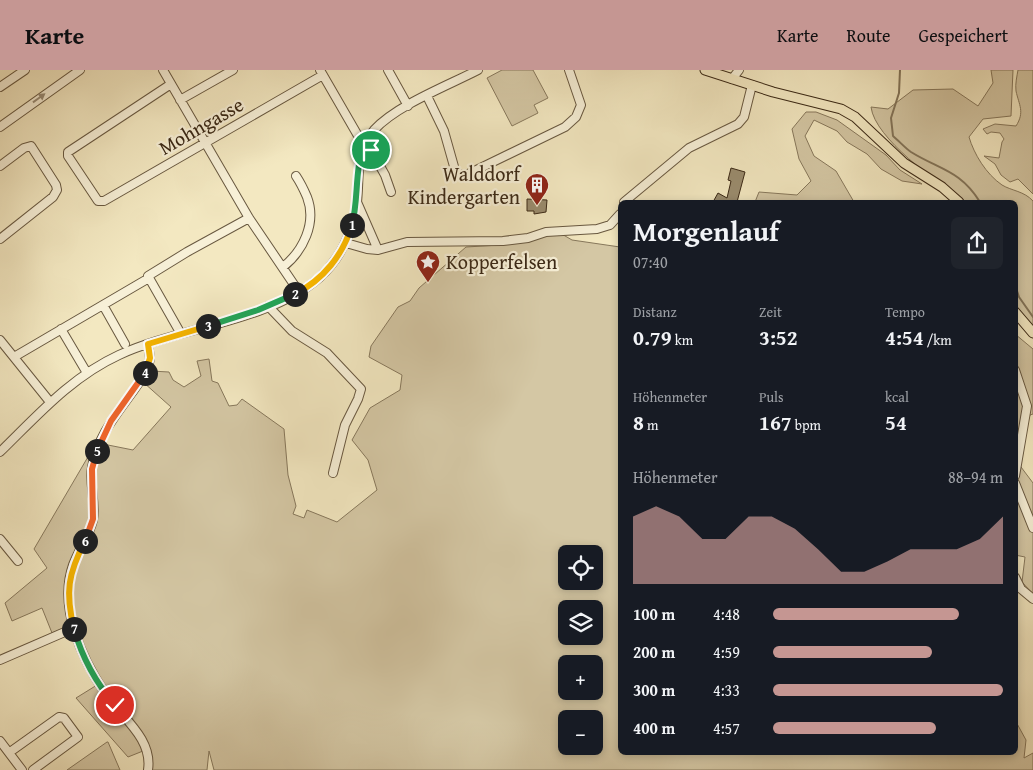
<!DOCTYPE html>
<html lang="de">
<meta charset="utf-8">
<style>
:root{--surface:#171b24;--page:#20242c;--text:#f1f3f6;--muted:#9ea1a6;--accent:#c59692}
body{margin:0;font-family:"Gentium Book Plus",serif;background:var(--page);color:var(--text);height:100vh;display:flex;flex-direction:column;font-size:19px;white-space:nowrap}
*{box-sizing:border-box;margin:0}
p{font-size:16px;color:var(--muted)}
.icon{flex:none;width:28px;height:28px;fill:none;stroke:currentColor;stroke-width:2;stroke-linecap:round;stroke-linejoin:round}
.map{position:relative;flex:1;overflow:hidden}
.side{position:absolute;left:618px;top:130px;width:400px;height:555px;display:flex;flex-direction:column;background:var(--surface);border-radius:8px;box-shadow:0 2px 8px #0003}
.side>*{flex:none}
.fabs{position:absolute;left:558px;top:475px;display:grid;gap:10px}
.fabs a{display:grid;place-items:center;width:45px;height:45px;border-radius:8px;background:var(--surface);box-shadow:0 2px 8px #0003;font-size:25px}
.pin{position:absolute;display:grid;place-items:center;width:42px;height:42px;color:#fff;margin:-21px;border:2px solid #fff;border-radius:50%;box-shadow:0 1px 5px #0007}
.km{position:absolute;width:25px;height:25px;margin:-12px;border-radius:50%;background:#222;color:#fff;font-size:14px;line-height:25px;text-align:center}
.round{display:grid;place-items:center;flex:none;width:52px;height:52px;border-radius:8px;background:var(--page)}
.summary{display:flex;align-items:center;justify-content:space-between;height:85px;padding:0 15px}
h1{font-size:28px;font-weight:600;line-height:38px}
.figures{display:grid;grid-template-columns:repeat(3,1fr);gap:8px;height:85px;padding:5px 15px}
.figures div{display:grid;align-content:center}
.figures b{font-size:21px;font-weight:600}
.figures small{font-size:14px;font-weight:400}
.figures p{font-size:14px}
.chart{height:140px;padding:10px 15px}
.chart p{display:flex;justify-content:space-between}
.chart svg{width:100%;height:90px;margin-top:5px;fill:var(--accent);opacity:.7}
ul{padding:0 15px;list-style:none;font-size:16px}
li{display:grid;grid-template-columns:80px 60px 1fr;align-items:center;height:38px}
li i{height:12px;border-radius:6px;background:var(--accent)}
header{display:flex;align-items:center;gap:30px;box-sizing:border-box;height:70px;padding:0 25px;background:var(--accent);color:#111}
header strong{font-size:24px}
nav{display:flex;gap:28px;margin-inline-start:auto;font-size:18px}
.map>svg:first-child{display:block}
.green{fill:#d4c7a4;stroke:#87785c;fill-rule:evenodd}
.lines{fill:none;stroke-linecap:round;stroke-linejoin:round}
.stream{stroke:#837459;stroke-width:2}
.building{fill:#9a8c6e;stroke:#3a2815}
.minor-casing{stroke:#685840;stroke-width:10}
.major-casing{stroke:#3a2815;stroke-width:11}
.minor{stroke:#f7f0d7;stroke-width:8}
.major{stroke:#f3e8c1;stroke-width:9}
.oneway{fill:#988c76}
.split-1-casing{stroke:#fff;stroke-width:10}
.split-2-casing{stroke:#fff;stroke-width:10}
.split-3-casing{stroke:#fff;stroke-width:10}
.split-4-casing{stroke:#fff;stroke-width:10}
.split-5-casing{stroke:#fff;stroke-width:10}
.split-6-casing{stroke:#fff;stroke-width:10}
.split-7-casing{stroke:#fff;stroke-width:10}
.split-8-casing{stroke:#fff;stroke-width:10}
.split-1{stroke:#22a559;stroke-width:6}
.split-2{stroke:#f5b400;stroke-width:6}
.split-3{stroke:#22a559;stroke-width:6}
.split-4{stroke:#f5b400;stroke-width:6}
.split-5{stroke:#f0652b;stroke-width:6}
.split-6{stroke:#f0652b;stroke-width:6}
.split-7{stroke:#f5b400;stroke-width:6}
.split-8{stroke:#22a559;stroke-width:6}
.labels{text-anchor:middle;stroke-width:4.5;stroke-linejoin:round;paint-order:stroke}
.street-label{font-size:20px;fill:#3a2815;stroke:#f7f0d7}
.poi-label{font-size:20px;fill:#3a2815;stroke:#f7f0d7;text-anchor:end}
</style>
<header>
<strong>Karte</strong>
<nav><a>Karte</a><a>Route</a><a>Gespeichert</a></nav>
</header>
<div class="map">
<svg width="1033" height="700" viewBox="0 0 1033 700">
<rect width="100%" height="100%" fill="#f3e8c1"/>
<filter id="stains"><feTurbulence type="fractalNoise" baseFrequency=".004" numOctaves="4"/><feColorMatrix values="0 0 0 0 .2 0 0 0 0 .09 0 0 0 0 .02 0 0 0 .5 -.17"/></filter>
<radialGradient id="worn" r=".72"><stop offset=".6" stop-color="#630" stop-opacity="0"/><stop offset="1" stop-color="#630" stop-opacity=".3"/></radialGradient>
<!-- green -->
<path class="green" d="M502,0H533L548,28L534,35L538,43L512,56L487,8Z
M991,0H1013L1011,46L983,49L969,67C974,84 986,104 1002,115C1012,121 1024,121 1033,131V257L1015,235V132H962C937,111 875,69 871,37L888,39L913,20L953,19L978,36L993,13Z
M1018,0H1033V124L1018,109L1010,112L1001,105L995,94L984,86L999,88L1002,72L1004,69L1000,63L991,62L987,64L983,59L995,54L1016,56C1025,42 1019,35 1016,21C1015,14 1017,6 1018,0Z
M806,42H816L837,50L886,85L900,100L922,114L902,111L881,99L867,84L847,72L837,61L814,50L805,66L814,86L836,101L854,132H755L759,122L797,125L811,111L799,89L792,59Z
M560,163L572,170L620,177V682H1015V650L1026,670L1024,688L1033,683V700H214L209,681L207,700H151L139,659L107,621L83,579L76,555L73,534L72,514L75,498L91,464L96,450V393L103,374L133,380L171,337L143,312L151,301L169,302L173,310L184,317L201,306L197,291L209,289L212,311L218,313L229,336L237,335L242,329L284,359L288,405L296,436L293,444L304,448L307,440L337,452L377,420L368,390L352,370L370,338L400,320L402,305L369,287L371,276L398,237L410,231L419,218L466,177L500,175ZM566,484H594V511H566ZM566,539H594V566H566ZM566,594H594V621H566ZM566,649H594V676H566Z
M1015,264L1033,279V344L1030,345L1015,373Z
M99,368L89,455L70,497V552L67,557L52,563L42,538L12,551L5,533L47,498L34,479Z
M1015,389L1033,413V524L1022,512L1025,487L1015,485Z
M97,615L138,668L143,681L128,687L76,628Z
M108,672L120,700H67L107,672Z"/>
<g class="lines">
<!-- stream -->
<path class="stream" d="M900,0L899,23L891,48L893,66C899,71 905,78 911,82C940,100 960,100 980,132
M1015,215L1019,227L1033,247"/>
</g>
<!-- building -->
<path class="building" d="M731,98L745,102L737,132H713L718,123L727,128L731,111L728,110Z
M527,129L547,130L546,142L534,144V141H527Z"/>
<g class="lines">
<!-- minor casing -->
<g class="minor-casing">
<path id="minor" d="M163,0L249,148L299,222
M320,0L357,64L371,80L385,105L391,122
M388,0L408,36
M732,9L739,0
M171,14L68,82V86L98,131H104L323,5
M0,17L25,0
M427,26L444,61L455,100L458,104H468L565,57L576,47L581,35L569,0
M180,30L233,0
M0,57L80,0
M0,96L24,78L31,76L56,115L57,120L53,127L0,169
M357,132L378,180L407,172L503,171L528,168L546,162L597,159L610,155L620,144
M624,132L689,78L738,54L744,47L752,15
M346,173L367,179L378,180
M283,197C303,181 317,153 307,127C304,120 300,112 296,106
M103,235L125,274
M268,236L292,261L327,283L361,319L358,329L345,355L333,403
M61,259L87,303
M181,264L148,206L187,182L249,148
M0,270L50,332
M14,287L149,208
M1015,300L1027,336L1015,406
M0,382C37,346 71,307 119,285C180,257 268,252 319,208C341,188 353,161 357,132C360,105 355,82 374,60C397,35 447,16 478,0
M1015,413L1033,458
M0,469L18,491
M1015,507L1021,519L1033,529
M0,590L74,558
M0,671L22,700
M10,682L59,647L64,648L78,667L33,700
M148,700C153,668 121,647 105,623C82,589 58,537 73,495C79,479 89,466 93,450C96,432 89,414 92,397C99,357 130,331 148,298L150,288L148,274"/>
</g>
<!-- major casing -->
<g class="major-casing">
<path id="major" d="M705,0L773,22L841,39L855,47L904,93L942,117L959,132
M1015,242L1033,263"/>
</g>
<!-- minor -->
<use href="#minor" class="minor"/>
<!-- major -->
<use href="#major" class="major"/>
</g>
<!-- one-way arrows -->
<defs><path id="oneway-solid" d="M-6-.8H1V-3.2L6.5 0L1 3.2V.8H-6Z" transform="scale(1.25)"/></defs>
<use class="oneway" href="#oneway-solid" transform="translate(39 28) rotate(-36)"/>
<g class="lines">
<!-- split-1 casing -->
<g class="split-1-casing">
<path id="split-1" d="M352,155C359,128 354,99 365,73L371,80"/>
</g>
<!-- split-2 casing -->
<g class="split-2-casing">
<path id="split-2" d="M295,224C323,210 343,185 352,155"/>
</g>
<!-- split-3 casing -->
<g class="split-3-casing">
<path id="split-3" d="M208,256L258,240L295,224"/>
</g>
<!-- split-4 casing -->
<g class="split-4-casing">
<path id="split-4" d="M145,303L150,288L148,274L208,256"/>
</g>
<!-- split-5 casing -->
<g class="split-5-casing">
<path id="split-5" d="M97,381L111,351L145,303"/>
</g>
<!-- split-6 casing -->
<g class="split-6-casing">
<path id="split-6" d="M85,471L93,449L92,399L97,381"/>
</g>
<!-- split-7 casing -->
<g class="split-7-casing">
<path id="split-7" d="M74,559C65,522 68,504 85,471"/>
</g>
<!-- split-8 casing -->
<g class="split-8-casing">
<path id="split-8" d="M74,559C82,587 96,613 115,635"/>
</g>
<!-- split-1 -->
<use href="#split-1" class="split-1"/>
<!-- split-2 -->
<use href="#split-2" class="split-2"/>
<!-- split-3 -->
<use href="#split-3" class="split-3"/>
<!-- split-4 -->
<use href="#split-4" class="split-4"/>
<!-- split-5 -->
<use href="#split-5" class="split-5"/>
<!-- split-6 -->
<use href="#split-6" class="split-6"/>
<!-- split-7 -->
<use href="#split-7" class="split-7"/>
<!-- split-8 -->
<use href="#split-8" class="split-8"/>
</g>
<!-- icons -->
<defs>
<g id="building-pin" transform="scale(1.25)"><path d="M0 17L-7.5 6A9.5 9.5 0 1 1 7.5 6Z" fill="#8f2418" stroke="#f7f0d7"/><path d="M-4-6H4V6H1V3H-1V6H-4ZM-2.5-4.3h1.7v1.8h-1.7ZM.8-4.3h1.7v1.8H.8ZM-2.5-1h1.7V.8h-1.7ZM.8-1h1.7V.8H.8Z" fill="#fff"/></g>
<g id="sight-pin" transform="scale(1.25)"><path d="M0 17L-7.5 6A9.5 9.5 0 1 1 7.5 6Z" fill="#8f2418" stroke="#f7f0d7"/><path d="M0-6L1.8-2.2L6-1.7L2.9 1.2L3.7 5.4L0 3.3L-3.7 5.4L-2.9 1.2L-6-1.7L-1.8-2.2Z" fill="#fff"/></g>
</defs>
<g fill-rule="evenodd">
<use href="#building-pin" x="537" y="115"/>
<use href="#sight-pin" x="428" y="192"/>
</g>
<g class="labels">
<!-- street labels -->
<g class="street-label">
<text transform="translate(201 56) rotate(-30)" y="7">Mohngasse</text>
</g>
<!-- poi labels -->
<g class="poi-label">
<text x="520" y="111">Walddorf<tspan x="520" dy="23">Kindergarten</tspan></text>
<text x="446" y="199" text-anchor="start">Kopperfelsen</text>
</g>
</g>
<rect width="100%" height="100%" filter="url(#stains)"/>
<rect width="100%" height="100%" fill="url(#worn)"/>
</svg>
<div class="fabs">
<a><svg class="icon" aria-label="locate" viewBox="0 0 24 24"><circle cx="12" cy="12" r="6"/><path d="M12 2v4M12 18v4M2 12h4M18 12h4"/></svg></a>
<a><svg class="icon" aria-label="layers" viewBox="0 0 24 24"><path d="M12 4l9 5-9 5-9-5zM3 14l9 5 9-5"/></svg></a>
<a>+</a>
<a>−</a>
</div>
<div class="pin" style="left:371px;top:80px;background:#1e9e55"><svg class="icon" aria-label="arrive" viewBox="0 0 24 24"><path d="M6 21V4h12l-3 4 3 4H6"/></svg></div>
<div class="pin" style="left:115px;top:635px;background:#d93025"><svg class="icon" aria-label="check" viewBox="0 0 24 24"><path d="M5 12l5 5 9-10"/></svg></div>
<b class="km" style="left:352px;top:155px">1</b>
<b class="km" style="left:295px;top:224px">2</b>
<b class="km" style="left:208px;top:256px">3</b>
<b class="km" style="left:145px;top:303px">4</b>
<b class="km" style="left:97px;top:381px">5</b>
<b class="km" style="left:85px;top:471px">6</b>
<b class="km" style="left:74px;top:559px">7</b>
<section class="side">
<div class="summary"><div><h1>Morgenlauf</h1><p>07:40</p></div><a class="round"><svg class="icon" aria-label="share" viewBox="0 0 24 24"><path d="M12 15V3M7 8l5-5 5 5M5 13v7h14v-7"/></svg></a></div>
<div class="figures">
<div><p>Distanz</p><b>0.79<small> km</small></b></div>
<div><p>Zeit</p><b>3:52</b></div>
<div><p>Tempo</p><b>4:54<small> /km</small></b></div>
</div>
<div class="figures">
<div><p>Höhenmeter</p><b>8<small> m</small></b></div>
<div><p>Puls</p><b>167<small> bpm</small></b></div>
<div><p>kcal</p><b>54</b></div>
</div>
<div class="chart"><p><span>Höhenmeter</span>88–94 m</p>
<svg viewBox="0 0 160 44" preserveAspectRatio="none"><path d="M0 44V11L10 6L20 11L30 22L40 22L50 11L60 11L70 17L80 27L90 38L100 38L110 33L120 27L130 27L140 27L150 22L160 11V44z"/></svg>
</div>
<ul>
<li><b>100 m</b>4:48<i style="width:81%"></i></li>
<li><b>200 m</b>4:59<i style="width:69%"></i></li>
<li><b>300 m</b>4:33<i style="width:100%"></i></li>
<li><b>400 m</b>4:57<i style="width:71%"></i></li>
</ul>
</section>
</div>
